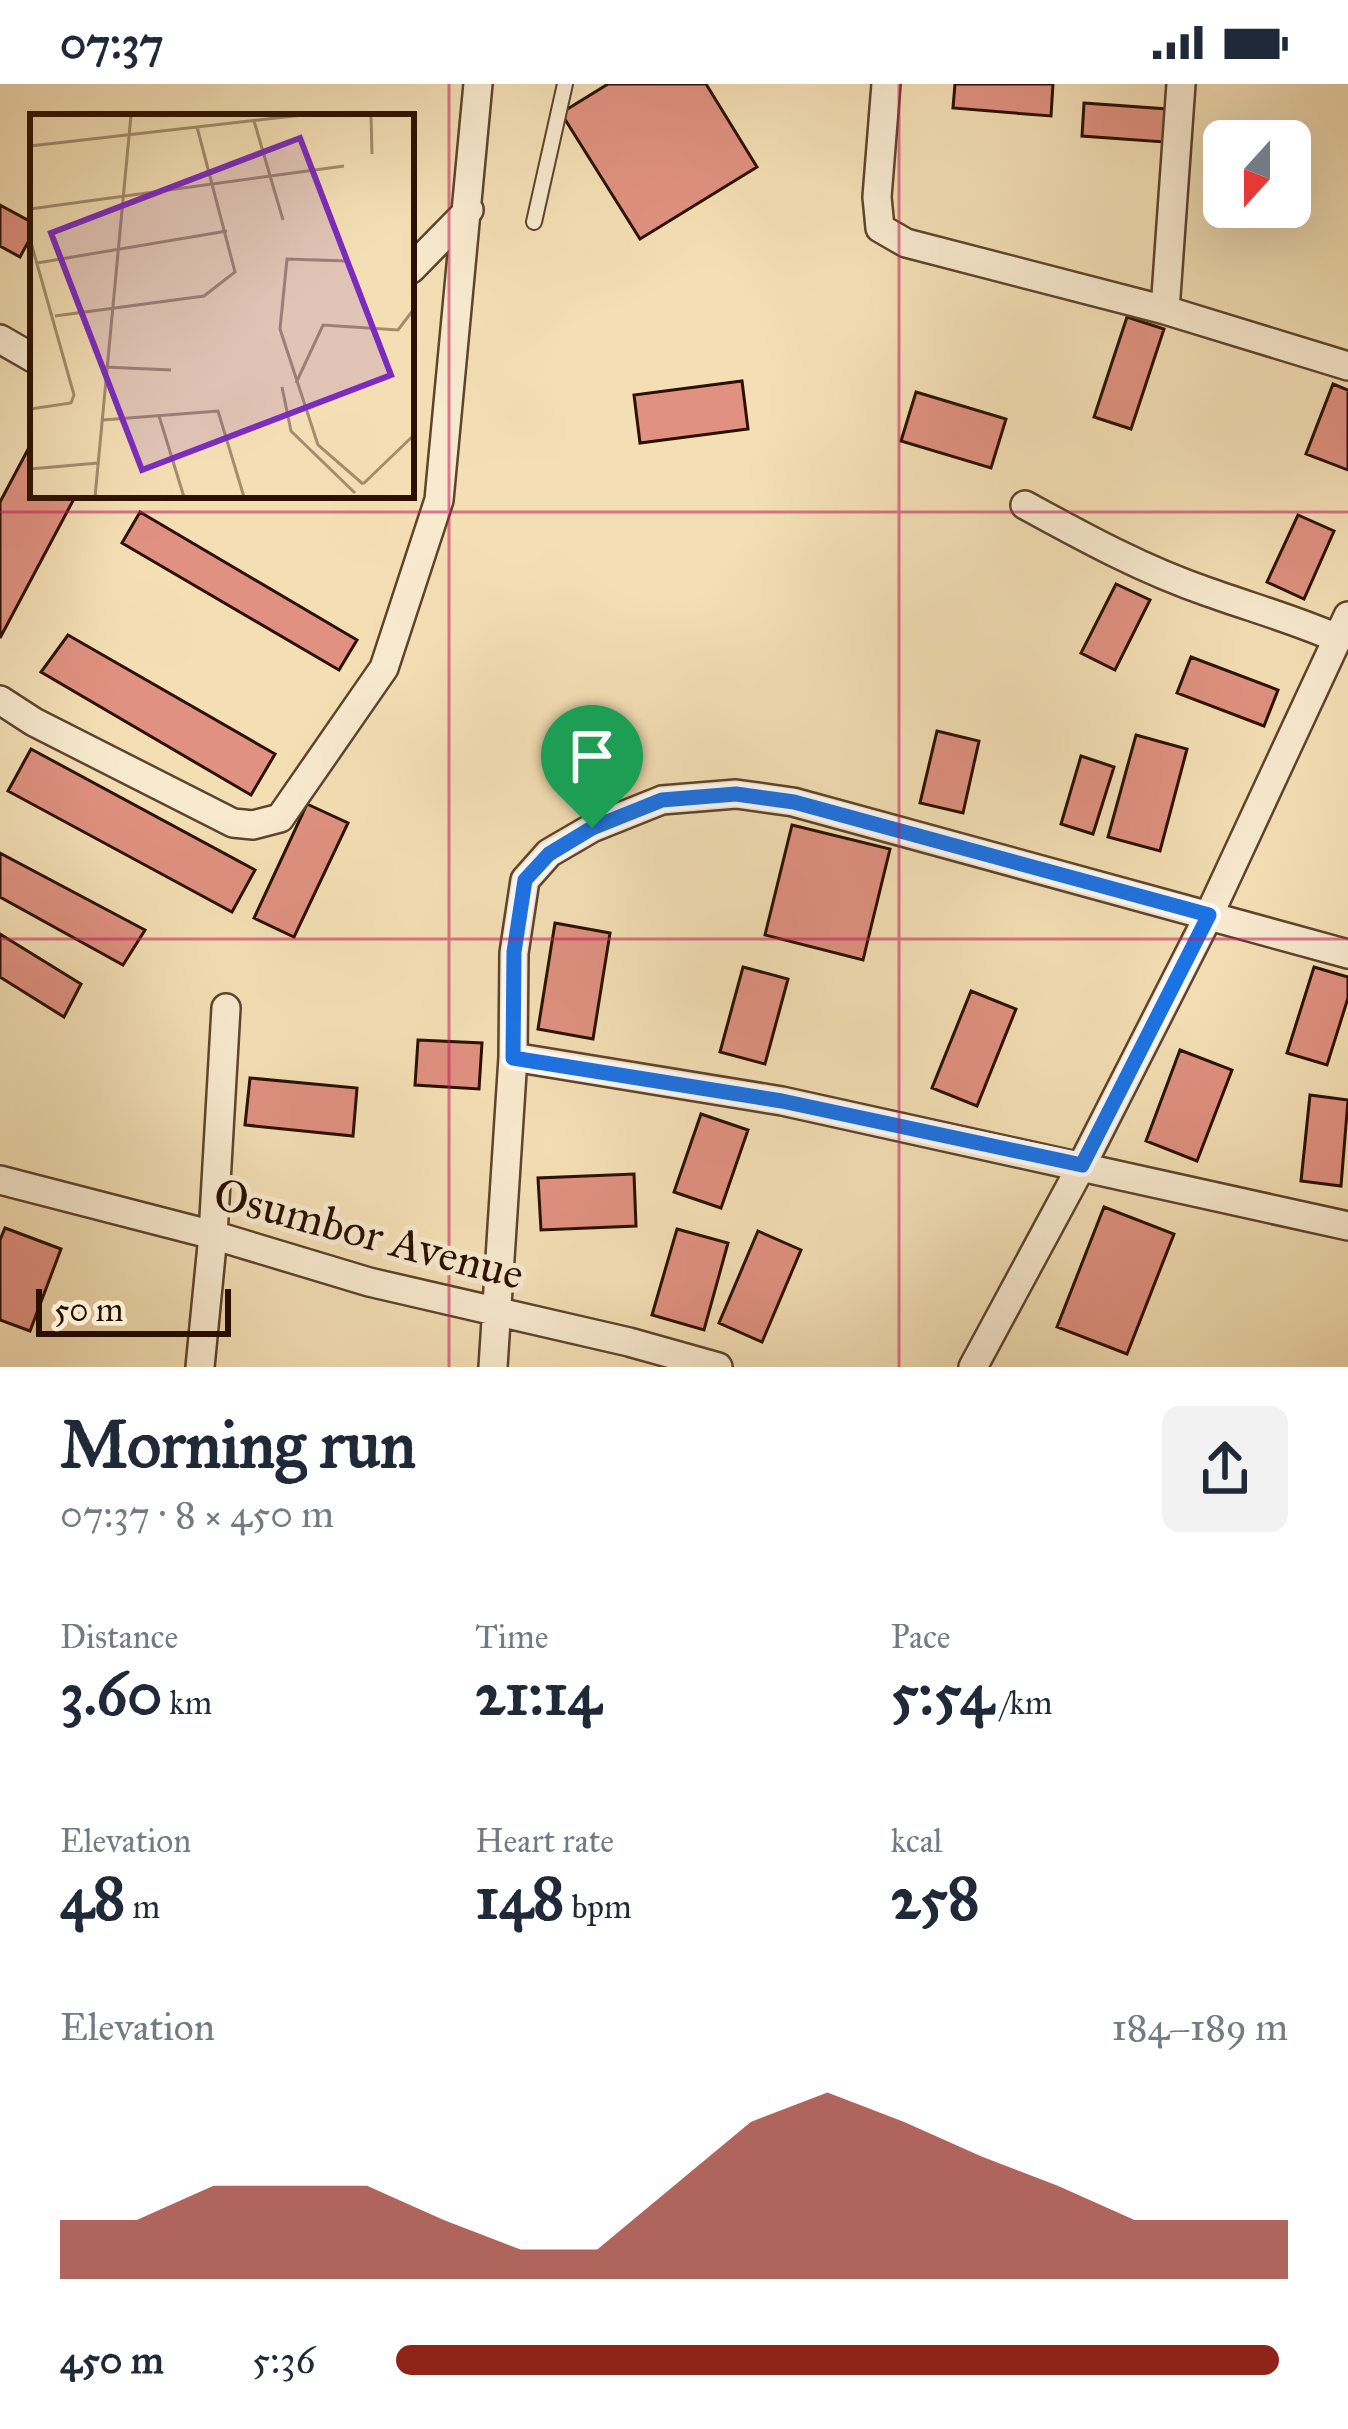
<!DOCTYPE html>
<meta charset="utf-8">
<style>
:root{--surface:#fff;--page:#f2f2f3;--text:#1f2937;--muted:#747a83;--accent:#8f2418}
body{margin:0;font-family:"IM FELL Great Primer",serif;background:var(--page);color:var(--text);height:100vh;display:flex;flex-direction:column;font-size:45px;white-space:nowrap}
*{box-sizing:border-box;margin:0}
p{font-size:39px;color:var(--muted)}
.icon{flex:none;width:66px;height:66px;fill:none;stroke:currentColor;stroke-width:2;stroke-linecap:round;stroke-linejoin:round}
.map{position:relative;height:1283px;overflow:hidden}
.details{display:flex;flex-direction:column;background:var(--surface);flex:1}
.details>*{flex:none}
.needle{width:78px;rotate:201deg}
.tools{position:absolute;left:1203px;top:36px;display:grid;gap:24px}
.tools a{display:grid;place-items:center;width:108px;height:108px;border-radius:18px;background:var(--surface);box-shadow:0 12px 48px #0002;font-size:60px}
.scale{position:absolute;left:36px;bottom:30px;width:195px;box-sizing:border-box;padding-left:12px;border:6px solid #2b1000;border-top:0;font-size:33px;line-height:42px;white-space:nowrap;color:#2b1000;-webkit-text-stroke:9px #f8eacf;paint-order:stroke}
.pin{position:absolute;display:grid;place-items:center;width:102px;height:102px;color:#fff;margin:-123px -51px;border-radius:50% 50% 50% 0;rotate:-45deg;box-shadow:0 0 12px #0007}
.pin .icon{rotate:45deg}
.round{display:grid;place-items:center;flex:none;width:126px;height:126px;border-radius:18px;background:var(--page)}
.overview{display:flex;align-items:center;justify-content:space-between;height:204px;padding:0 60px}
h1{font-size:66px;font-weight:700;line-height:90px}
.stats{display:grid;grid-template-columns:repeat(3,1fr);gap:18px;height:204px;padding:12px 60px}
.stats div{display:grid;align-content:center}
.stats b{font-size:60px;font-weight:700}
.stats small{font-size:33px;font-weight:400}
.stats p{font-size:33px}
.chart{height:336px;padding:24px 60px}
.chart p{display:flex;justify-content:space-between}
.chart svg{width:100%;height:216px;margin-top:12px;fill:var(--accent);opacity:.7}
ul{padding:0 60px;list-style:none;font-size:39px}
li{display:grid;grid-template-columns:192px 144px 1fr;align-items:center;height:90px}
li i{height:30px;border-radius:15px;background:var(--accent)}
.status{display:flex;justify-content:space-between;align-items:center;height:84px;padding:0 60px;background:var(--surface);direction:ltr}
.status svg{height:33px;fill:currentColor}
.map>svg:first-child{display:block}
.building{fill:#e09181;stroke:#2b1000;stroke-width:3}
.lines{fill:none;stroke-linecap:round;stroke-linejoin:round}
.lane-casing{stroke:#5d442d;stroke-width:18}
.street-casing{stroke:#5d442d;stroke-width:32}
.lane{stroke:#f8eacf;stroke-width:14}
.street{stroke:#f8eacf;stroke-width:27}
.route-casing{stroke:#fff;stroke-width:24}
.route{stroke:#1a73e8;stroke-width:15}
.grid{fill:none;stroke:#c2185b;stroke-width:3;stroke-opacity:0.55}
.labels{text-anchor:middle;stroke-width:10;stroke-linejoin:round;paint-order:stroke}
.street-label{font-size:45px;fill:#2b1000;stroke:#f8eacf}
.inset-road{fill:none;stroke:#a48c6d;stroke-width:3}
.view{fill:#7b2cbf;fill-opacity:0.15;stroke:#7b2cbf;stroke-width:6}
.inset-edge{fill:none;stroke:#2b1000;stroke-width:6}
</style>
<div class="status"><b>07:37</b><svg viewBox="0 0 49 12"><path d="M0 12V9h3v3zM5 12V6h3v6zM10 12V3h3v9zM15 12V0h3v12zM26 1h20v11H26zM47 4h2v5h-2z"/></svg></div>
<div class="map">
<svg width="1348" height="1283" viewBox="0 0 1348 1283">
<rect width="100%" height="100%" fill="#f4dfb5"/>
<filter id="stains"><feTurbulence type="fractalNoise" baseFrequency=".00167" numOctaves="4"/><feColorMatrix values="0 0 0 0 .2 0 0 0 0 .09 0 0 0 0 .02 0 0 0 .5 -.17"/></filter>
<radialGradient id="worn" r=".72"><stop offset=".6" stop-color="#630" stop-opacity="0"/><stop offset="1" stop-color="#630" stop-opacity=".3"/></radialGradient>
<!-- building -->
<path class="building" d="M608,0H706L757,83L640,155L561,29Z
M955,0H1053L1051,32L953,24Z
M1084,19L1167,25L1164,58L1082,52Z
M0,121L33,139V149L20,173L0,162Z
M1127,233L1164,245L1131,345L1094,333Z
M742,297L748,345L640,359L634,311Z
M1333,300L1348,306V386L1306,370Z
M916,308L1006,335L991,384L901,357Z
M33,356V411H76L0,554V418Z
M140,428L357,556L339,586L122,459Z
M1298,431L1334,447L1304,515L1267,498Z
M1116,500L1150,516L1115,586L1081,569Z
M68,551L275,670L251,711L41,588Z
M1191,573L1278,606L1264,642L1177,609Z
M937,647L979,657L963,729L920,719Z
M1136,651L1187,665L1160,767L1108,753Z
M31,665L255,786L232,828L8,707Z
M1081,672L1114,683L1093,750L1061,740Z
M307,720L348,739L294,853L254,834Z
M792,741L890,765L863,876L765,851Z
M0,769L145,846L123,881L0,813Z
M555,839L610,849L593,955L538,945Z
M0,850L81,900L64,933L0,893Z
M743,883L788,895L765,980L720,968Z
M1314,883L1348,893V914L1327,981L1287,969Z
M971,907L1016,925L977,1022L932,1004Z
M418,956L482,959L479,1005L415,1001Z
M1180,966L1232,986L1197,1077L1146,1057Z
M250,994L357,1004L353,1052L245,1041Z
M1310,1011L1348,1016L1341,1102L1301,1097Z
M701,1030L748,1046L721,1124L674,1108Z
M634,1090L636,1142L541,1146L538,1094Z
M1104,1123L1174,1150L1127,1270L1057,1243Z
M5,1144L61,1165L30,1247L0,1236V1156Z
M677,1145L728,1159L704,1246L652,1231Z
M758,1147L801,1166L762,1258L719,1239Z"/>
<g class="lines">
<!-- lane casing -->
<g class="lane-casing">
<path id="lane" d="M534,138L565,0"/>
</g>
<!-- street casing -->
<g class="street-casing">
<path id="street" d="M886,0L877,113L880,144L906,159L1165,226L1348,282
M411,185L469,126
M1165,226L1181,0
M0,255L33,274
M1025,421C1085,454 1144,486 1208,508C1253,524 1296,536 1339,555
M0,616L34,638L233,739L253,741L280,734L384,584L439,416L478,0
M513,973L782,1017L1348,1142
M0,1096L213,1151L369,1198L629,1258L718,1283
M200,1283L213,1151L226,924
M493,1283L513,973L514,869L525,796L549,769L592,744L662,716L736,710L793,718L1348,870
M973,1283L1082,1081L1209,831L1348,532"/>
</g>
<!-- lane -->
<use href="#lane" class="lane"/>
<!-- street -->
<use href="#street" class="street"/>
</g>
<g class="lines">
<!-- route casing -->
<g class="route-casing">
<path id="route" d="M736,710L794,718L1209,831L1082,1081L782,1017L513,974L514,868L525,796L549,770L592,744L662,716Z"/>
</g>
<!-- route -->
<use href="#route" class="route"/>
</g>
<!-- grid -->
<path class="grid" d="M449,0V1283M899,0V1283M0,428H1348M0,855H1348"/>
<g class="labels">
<!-- street labels -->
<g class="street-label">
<text transform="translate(369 1149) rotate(15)" y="16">Osumbor Avenue</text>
</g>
</g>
<!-- overview -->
<g transform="translate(30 30)">
<rect width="384" height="384" fill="#f4dfb5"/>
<path class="inset-road" d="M341,1L342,40M224,7L253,106M0,32L273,1M0,95L314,52M0,125L44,281L41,289L0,295M317,147L257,145L250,215L288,331L333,370M7,149L197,117M25,202L174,182L205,158L167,13M74,253L141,256M266,269L293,211L368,216L384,195M252,273L261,317L325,379M129,302L154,383M73,306L188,297L214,383M0,355L68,349M333,370L384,321M65,383L101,1"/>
<path class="view" d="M270,24L361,261L112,356L21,119Z"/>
<rect width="384" height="384" class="inset-edge"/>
</g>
<rect width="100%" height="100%" filter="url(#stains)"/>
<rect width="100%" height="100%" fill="url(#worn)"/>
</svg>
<div class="tools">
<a><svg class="needle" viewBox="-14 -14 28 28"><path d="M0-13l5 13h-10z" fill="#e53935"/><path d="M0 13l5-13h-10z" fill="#747a83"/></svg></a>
</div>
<div class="scale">50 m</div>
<div class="pin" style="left:592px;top:744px;background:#1e9e55"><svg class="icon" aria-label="arrive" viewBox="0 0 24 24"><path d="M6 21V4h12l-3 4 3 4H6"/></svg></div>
</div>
<section class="details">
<div class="overview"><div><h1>Morning run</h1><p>07:37 · 8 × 450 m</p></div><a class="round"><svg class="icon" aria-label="share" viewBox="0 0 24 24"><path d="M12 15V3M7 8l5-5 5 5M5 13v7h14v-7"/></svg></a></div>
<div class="stats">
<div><p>Distance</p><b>3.60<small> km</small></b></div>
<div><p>Time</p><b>21:14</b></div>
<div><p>Pace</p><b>5:54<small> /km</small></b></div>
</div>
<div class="stats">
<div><p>Elevation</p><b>48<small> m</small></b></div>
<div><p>Heart rate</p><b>148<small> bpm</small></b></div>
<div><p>kcal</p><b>258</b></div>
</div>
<div class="chart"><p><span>Elevation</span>184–189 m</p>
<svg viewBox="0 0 160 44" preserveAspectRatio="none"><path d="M0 44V32L10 32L20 25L30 25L40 25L50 32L60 38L70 38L80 25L90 12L100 6L110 12L120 19L130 25L140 32L150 32L160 32V44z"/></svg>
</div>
<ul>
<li><b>450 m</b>5:36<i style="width:99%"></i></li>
</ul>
</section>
